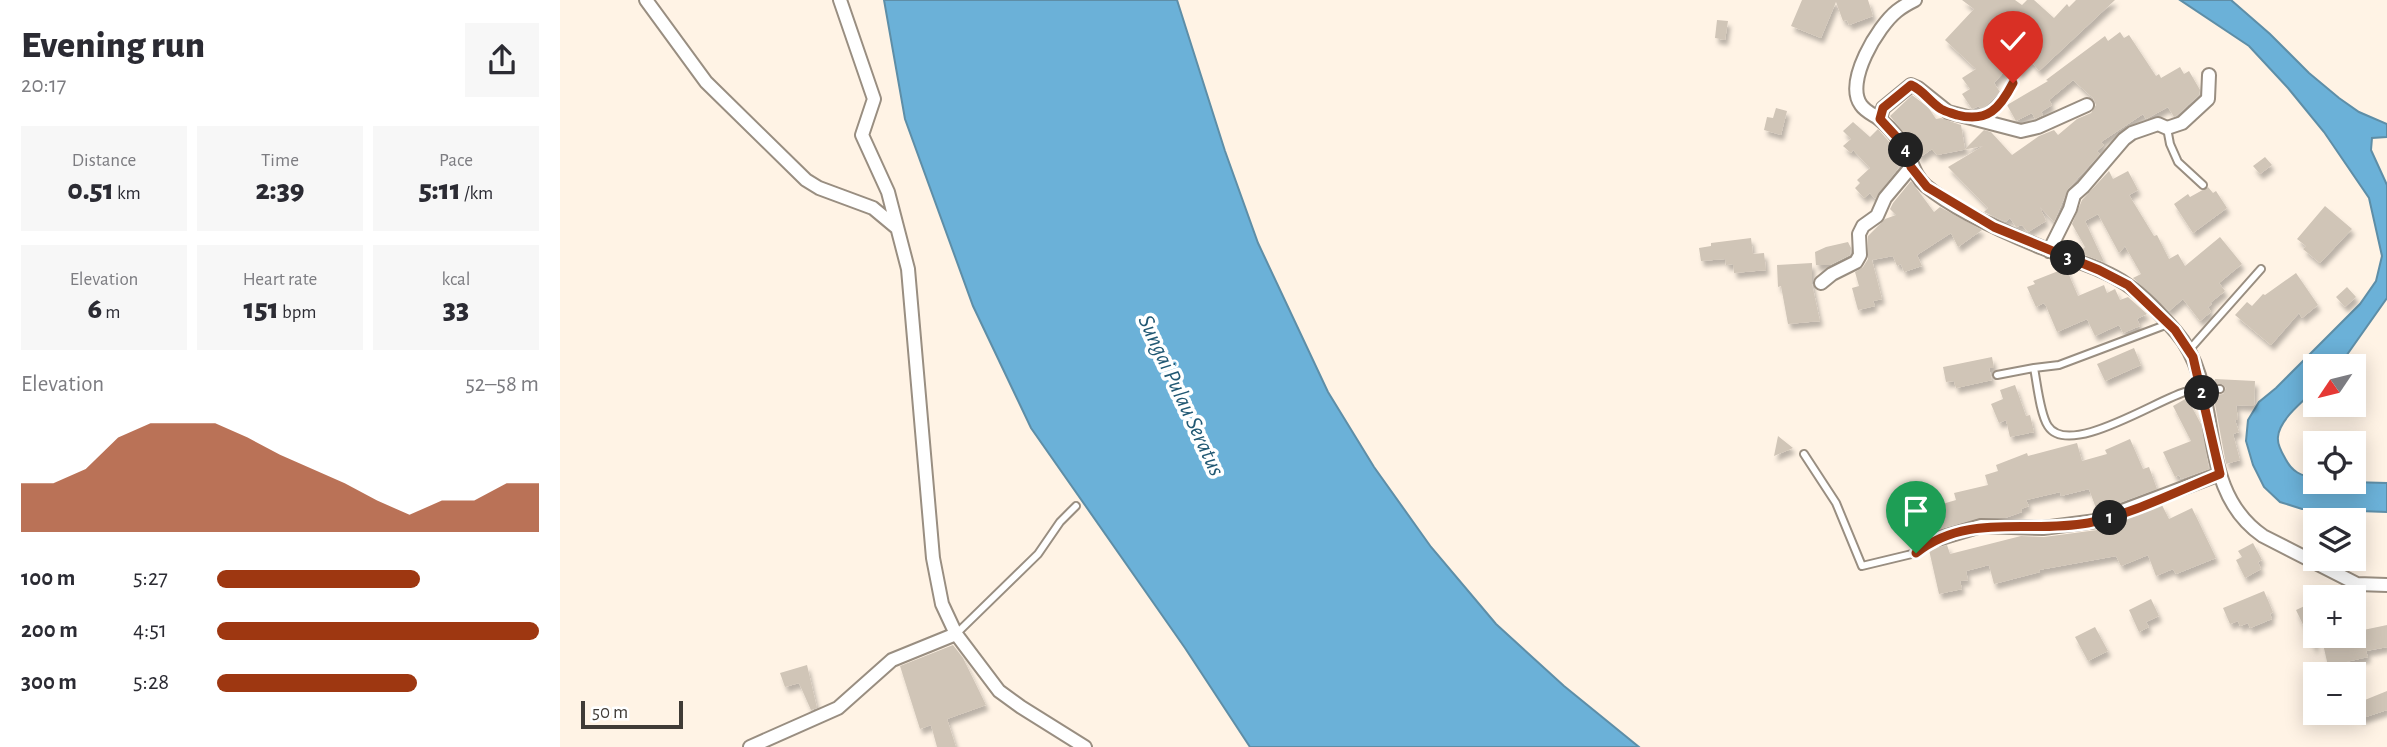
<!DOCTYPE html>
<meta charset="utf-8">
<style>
:root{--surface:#fff;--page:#f7f7f7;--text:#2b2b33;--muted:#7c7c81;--accent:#9e3711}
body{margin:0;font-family:"Alegreya Sans",sans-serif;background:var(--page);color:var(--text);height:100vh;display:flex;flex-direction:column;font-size:26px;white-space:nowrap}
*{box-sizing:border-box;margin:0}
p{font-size:23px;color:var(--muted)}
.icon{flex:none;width:38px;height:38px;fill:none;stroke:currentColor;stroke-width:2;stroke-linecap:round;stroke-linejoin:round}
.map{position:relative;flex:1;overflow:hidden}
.drawer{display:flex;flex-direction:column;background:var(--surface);width:560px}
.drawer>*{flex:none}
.needle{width:46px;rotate:235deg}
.fabs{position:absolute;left:1743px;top:354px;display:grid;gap:14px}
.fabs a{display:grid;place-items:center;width:63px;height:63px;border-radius:0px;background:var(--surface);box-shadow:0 4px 18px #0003;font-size:35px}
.scale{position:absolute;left:21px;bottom:18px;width:102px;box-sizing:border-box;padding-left:7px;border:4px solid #403b36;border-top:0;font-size:19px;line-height:24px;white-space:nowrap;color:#403b36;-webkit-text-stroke:5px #fff;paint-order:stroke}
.pin{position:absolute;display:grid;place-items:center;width:60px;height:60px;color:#fff;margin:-72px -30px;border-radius:50% 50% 50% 0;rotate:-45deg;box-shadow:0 0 7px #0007}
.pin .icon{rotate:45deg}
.km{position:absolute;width:35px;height:35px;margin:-18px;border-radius:50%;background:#222;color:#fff;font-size:19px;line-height:35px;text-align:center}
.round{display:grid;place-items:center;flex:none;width:74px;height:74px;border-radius:0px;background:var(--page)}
.head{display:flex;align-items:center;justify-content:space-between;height:119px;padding:0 21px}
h1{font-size:38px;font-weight:800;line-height:52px}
.figures{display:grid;grid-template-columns:repeat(3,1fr);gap:10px;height:119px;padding:7px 21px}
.figures div{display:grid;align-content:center;border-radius:0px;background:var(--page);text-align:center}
.figures b{font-size:30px;font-weight:800}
.figures small{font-size:19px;font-weight:400}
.figures p{font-size:19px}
.chart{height:196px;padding:14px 21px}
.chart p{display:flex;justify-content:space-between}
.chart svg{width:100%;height:126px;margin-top:7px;fill:var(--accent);opacity:.7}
ul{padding:0 21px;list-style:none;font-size:23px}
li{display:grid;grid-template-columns:112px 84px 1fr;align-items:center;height:52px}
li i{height:18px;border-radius:9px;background:var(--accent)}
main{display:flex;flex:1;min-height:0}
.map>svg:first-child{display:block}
.water{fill:#6bb1d8;stroke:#5e8ea7;stroke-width:2}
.building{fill:#d0c5b7;filter:url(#shadow)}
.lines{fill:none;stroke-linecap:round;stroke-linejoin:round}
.service-casing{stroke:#998e81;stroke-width:10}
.minor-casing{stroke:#998e81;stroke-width:16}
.path{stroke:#aaa197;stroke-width:2.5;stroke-dasharray:5 5;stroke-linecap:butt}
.service{stroke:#fff;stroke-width:6}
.minor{stroke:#fff;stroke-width:12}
.route-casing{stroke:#fff;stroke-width:14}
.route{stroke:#9e3711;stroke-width:9}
.labels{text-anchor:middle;stroke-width:7;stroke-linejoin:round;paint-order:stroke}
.water-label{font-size:23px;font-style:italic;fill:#215873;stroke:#fff}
</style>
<main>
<section class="drawer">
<div class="head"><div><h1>Evening run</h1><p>20:17</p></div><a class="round"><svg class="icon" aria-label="share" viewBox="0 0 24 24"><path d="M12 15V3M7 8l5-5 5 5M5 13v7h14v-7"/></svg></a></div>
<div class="figures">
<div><p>Distance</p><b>0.51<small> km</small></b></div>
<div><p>Time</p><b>2:39</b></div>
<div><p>Pace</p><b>5:11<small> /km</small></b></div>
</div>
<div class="figures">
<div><p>Elevation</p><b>6<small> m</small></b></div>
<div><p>Heart rate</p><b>151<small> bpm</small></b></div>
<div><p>kcal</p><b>33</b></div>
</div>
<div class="chart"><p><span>Elevation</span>52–58 m</p>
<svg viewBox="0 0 160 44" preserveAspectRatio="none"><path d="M0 44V27L10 27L20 22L30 11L40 6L50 6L60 6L70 11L80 17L90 22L100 27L110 33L120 38L130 33L140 33L150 27L160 27V44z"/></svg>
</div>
<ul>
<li><b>100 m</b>5:27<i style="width:63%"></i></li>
<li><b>200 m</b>4:51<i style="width:100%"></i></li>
<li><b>300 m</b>5:28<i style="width:62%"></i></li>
</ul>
</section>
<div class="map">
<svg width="1827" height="747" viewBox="0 0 1827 747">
<defs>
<filter id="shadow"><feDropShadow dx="3" dy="5.5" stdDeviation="2" flood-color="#0004"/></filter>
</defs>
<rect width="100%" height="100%" fill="#fff3e5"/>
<!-- water -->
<path class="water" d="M324,0H617L665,151L698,243L768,392L814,467L871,547L936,624L1004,686L1079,747H690L625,648L471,428L413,306L345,119Z
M1620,0H1671L1710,34L1749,73L1779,98L1799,112L1827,124V137L1812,138L1811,150L1827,185V298L1779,366H1755V390C1743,401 1719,420 1718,437C1717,444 1722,453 1725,458C1732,472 1741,476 1755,478V481L1827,483V512L1742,509L1720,502L1704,487L1693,465L1686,441L1688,420L1699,402L1716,388L1800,304L1816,281L1822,256L1809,198L1764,132L1728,88L1689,46Z"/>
<!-- building -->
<path class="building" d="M1242,0H1308L1313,16L1289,25L1287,20L1283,21L1276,2L1261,38L1231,26Z
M1402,0H1455L1462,5L1467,0H1474L1494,18L1507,4L1509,7L1516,0H1555L1479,71L1471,61L1459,73L1451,64L1434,83L1440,92L1421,110L1419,106L1412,109L1402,94L1410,89L1402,78L1416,69L1385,40L1414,9Z
M1157,20L1168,21L1165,40L1155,38Z
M1560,32L1564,38L1569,35L1596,76L1599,74L1601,78L1620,67L1624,74L1629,71L1640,90L1639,95L1616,116L1614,117L1608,107L1586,119L1583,114L1541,142L1544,145L1537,151L1540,154L1508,189L1494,222L1480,207L1486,221L1468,232L1462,225L1456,227L1450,218L1446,222L1424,212L1428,208L1388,167L1423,146L1377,155L1372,149L1359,158L1351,141L1330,116L1352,95L1368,107L1376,119L1381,118L1401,125L1405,149L1424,130L1431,132L1452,155L1479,136L1494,130L1498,135L1517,119L1531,113L1536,105L1533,98L1513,80L1489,100L1492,105L1481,112L1483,115L1475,119L1472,113L1456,121L1447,105L1488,81L1486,80L1545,36L1548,41Z
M1216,108L1227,111L1221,135L1204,130L1207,117L1213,118Z
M1293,122L1310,137L1318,129L1333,146L1342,162L1334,163L1339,167L1315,199L1310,193L1304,198L1295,188L1300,183L1297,180L1310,168L1293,150L1291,153L1283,146L1291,139L1283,131Z
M1705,157L1712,165L1700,174L1693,166Z
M1549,171L1553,179L1568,171L1578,190L1569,195L1594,236L1597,235L1609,259L1618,254L1625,266L1660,237L1682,264L1659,283L1665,291L1650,303L1652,304L1648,307L1651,312L1640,321L1623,299L1609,311L1573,278L1581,274L1565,246L1559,253L1538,214L1525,221L1544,262L1525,255L1521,251L1525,247L1512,224L1522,200Z
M1351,181L1374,212L1380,207L1422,230L1398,247L1391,233L1357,255L1362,266L1344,272L1341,264L1337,266L1333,256L1312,260L1322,299L1313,301L1315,306L1298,310L1292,288L1299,286L1295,272L1303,267L1308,259V236L1325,219L1336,215L1330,209L1333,203Z
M1648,187L1653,193L1656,191L1667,208L1633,233L1614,204L1628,194L1630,197Z
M1765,206L1792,229L1760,263L1743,249L1746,246L1737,239Z
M1191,238L1193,254L1204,253L1206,270L1174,273L1173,264L1166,265L1165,259L1141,261L1139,248L1151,246V243Z
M1288,242L1291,248L1290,255L1270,265H1256L1255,252L1266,247Z
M1252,263V284L1260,321L1228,324L1221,286L1218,287L1217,265Z
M1506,268L1518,296L1544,285L1547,293L1555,289L1560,300L1568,297L1587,314L1577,319L1580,326L1563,333L1559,325L1535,336L1527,319L1497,332L1486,306L1484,303L1476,307L1467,287L1475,284L1473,281Z
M1736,273L1758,305L1742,318L1739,313L1711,345L1675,315L1687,302L1692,306L1703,294L1705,295Z
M1787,287L1796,297L1785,307L1776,297Z
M1574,348L1581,365L1545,381L1537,364Z
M1432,357L1434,368H1429L1432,380L1396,388L1394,381L1386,382L1383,367Z
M1655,379L1695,381L1694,406L1676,405L1678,420H1675L1679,432L1673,434L1680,460L1666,464L1654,399V395L1663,394L1666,388L1662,384H1654Z
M1455,385L1466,416L1470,415L1474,432L1450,437L1446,420L1439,423L1431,404L1443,399L1440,390Z
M1627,398L1641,424L1649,469L1621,479L1619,475L1615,477L1603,452L1631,441L1613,406Z
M1218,436L1233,448L1214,456Z
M1570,439L1583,469L1589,467L1597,489L1537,511L1529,489L1501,496L1500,492L1466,500L1469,506L1461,509L1462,512L1445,518H1419L1370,532L1367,518L1381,515L1379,505L1396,500L1394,493L1428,485L1425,475L1438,471L1436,465L1467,453L1468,456L1517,443L1522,461L1547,454L1545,450Z
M1602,505L1609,519L1632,508L1656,558L1616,574L1613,569L1596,576L1588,555L1561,566L1556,556L1479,570L1480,572L1434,584L1429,565L1406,571L1408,580L1400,581L1402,589L1379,594L1369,550L1387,545L1390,554L1461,536L1484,537L1537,530Z
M1693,543L1702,560L1698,562L1701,569L1685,578L1676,560L1682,557L1678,551Z
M1704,591L1713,612L1710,614L1712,619L1690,628L1688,623L1680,626L1678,621L1670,624L1663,608Z
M1591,599L1599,616L1586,622L1589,627L1579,632L1569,610Z
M1749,604L1755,619V649L1736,610Z
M1827,625V647L1806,651L1808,657L1768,666L1761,635H1794V632Z
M1535,627L1548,651L1528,661L1515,637Z
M393,645L403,658L426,705L387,719L396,747H377L371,725L360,729L340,666Z
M247,665L257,708L251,710L239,683L225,687L220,673Z
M1827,691V710L1800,719L1795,704Z"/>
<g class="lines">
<!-- service casing -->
<g class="service-casing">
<path id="service" d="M1607,128L1610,144L1618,162L1643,185
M1630,349L1701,269
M1474,368L1499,365L1608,324
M1437,375L1474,368C1477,383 1480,414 1488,426C1509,459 1601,397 1628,391C1638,388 1650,390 1660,389
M1244,454L1276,503L1302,566L1356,553L1371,541
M396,634L478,554L500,522L516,506"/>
</g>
<!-- minor casing -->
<g class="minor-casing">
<path id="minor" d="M86,0L146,82L246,180L259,188L313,208L337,228
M280,0L314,99L302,135L328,192L348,269L373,558L382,604L396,634L439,691L461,707L525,747
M1355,0C1349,3 1342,7 1337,11C1318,26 1284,82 1301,105C1305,111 1312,114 1318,118C1326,124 1334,133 1340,141C1352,155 1351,173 1366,186C1397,212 1455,237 1493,252C1517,262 1544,269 1566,284C1584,296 1601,315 1616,332C1666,389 1632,487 1703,536L1797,584L1827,585
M1320,119L1323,108L1351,85L1358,88L1388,112L1461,131L1478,127L1527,105
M1489,251L1510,209L1514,195L1523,187L1564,139L1572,133L1598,124L1607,128L1622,123L1648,99L1649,75
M1261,283L1272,274L1296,262L1300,255L1299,234L1303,226L1317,216L1325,198L1351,167
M1371,541L1421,526L1483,528L1536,521L1660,474
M190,747L278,708L332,660L396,634"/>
</g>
<!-- path -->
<path class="path" d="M1431,111L1443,102L1453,83"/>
<!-- service -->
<use href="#service" class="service"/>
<!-- minor -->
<use href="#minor" class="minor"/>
</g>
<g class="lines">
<!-- route casing -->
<g class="route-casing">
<path id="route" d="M1356,553C1408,512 1467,534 1528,523C1573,514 1617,491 1660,474L1633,357L1615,330L1568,285L1539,270L1434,227L1367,187L1351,167L1342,143L1320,119L1323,108L1351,85C1363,90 1370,102 1381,109C1386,112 1392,113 1397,115C1428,123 1440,108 1453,83"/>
</g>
<!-- route -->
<use href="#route" class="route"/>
</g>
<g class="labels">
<!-- water labels -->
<g class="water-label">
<text transform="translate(622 395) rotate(65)" y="8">Sungai Pulau Seratus</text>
</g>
</g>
</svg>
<div class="fabs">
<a><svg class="needle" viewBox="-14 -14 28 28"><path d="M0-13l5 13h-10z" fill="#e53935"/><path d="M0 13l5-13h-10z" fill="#7c7c81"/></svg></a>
<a><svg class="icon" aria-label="locate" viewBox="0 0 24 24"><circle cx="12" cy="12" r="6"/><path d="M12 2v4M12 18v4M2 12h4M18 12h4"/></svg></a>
<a><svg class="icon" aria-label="layers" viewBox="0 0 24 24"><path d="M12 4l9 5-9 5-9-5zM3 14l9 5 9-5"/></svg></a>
<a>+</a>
<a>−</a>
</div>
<div class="scale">50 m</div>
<div class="pin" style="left:1356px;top:553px;background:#1e9e55"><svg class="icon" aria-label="arrive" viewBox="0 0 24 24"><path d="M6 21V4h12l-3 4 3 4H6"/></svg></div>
<div class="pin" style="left:1453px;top:83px;background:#d93025"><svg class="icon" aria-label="check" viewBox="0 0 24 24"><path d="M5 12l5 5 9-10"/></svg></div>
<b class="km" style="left:1550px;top:518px">1</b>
<b class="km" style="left:1642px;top:393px">2</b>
<b class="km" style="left:1508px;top:258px">3</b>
<b class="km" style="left:1346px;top:150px">4</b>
</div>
</main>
